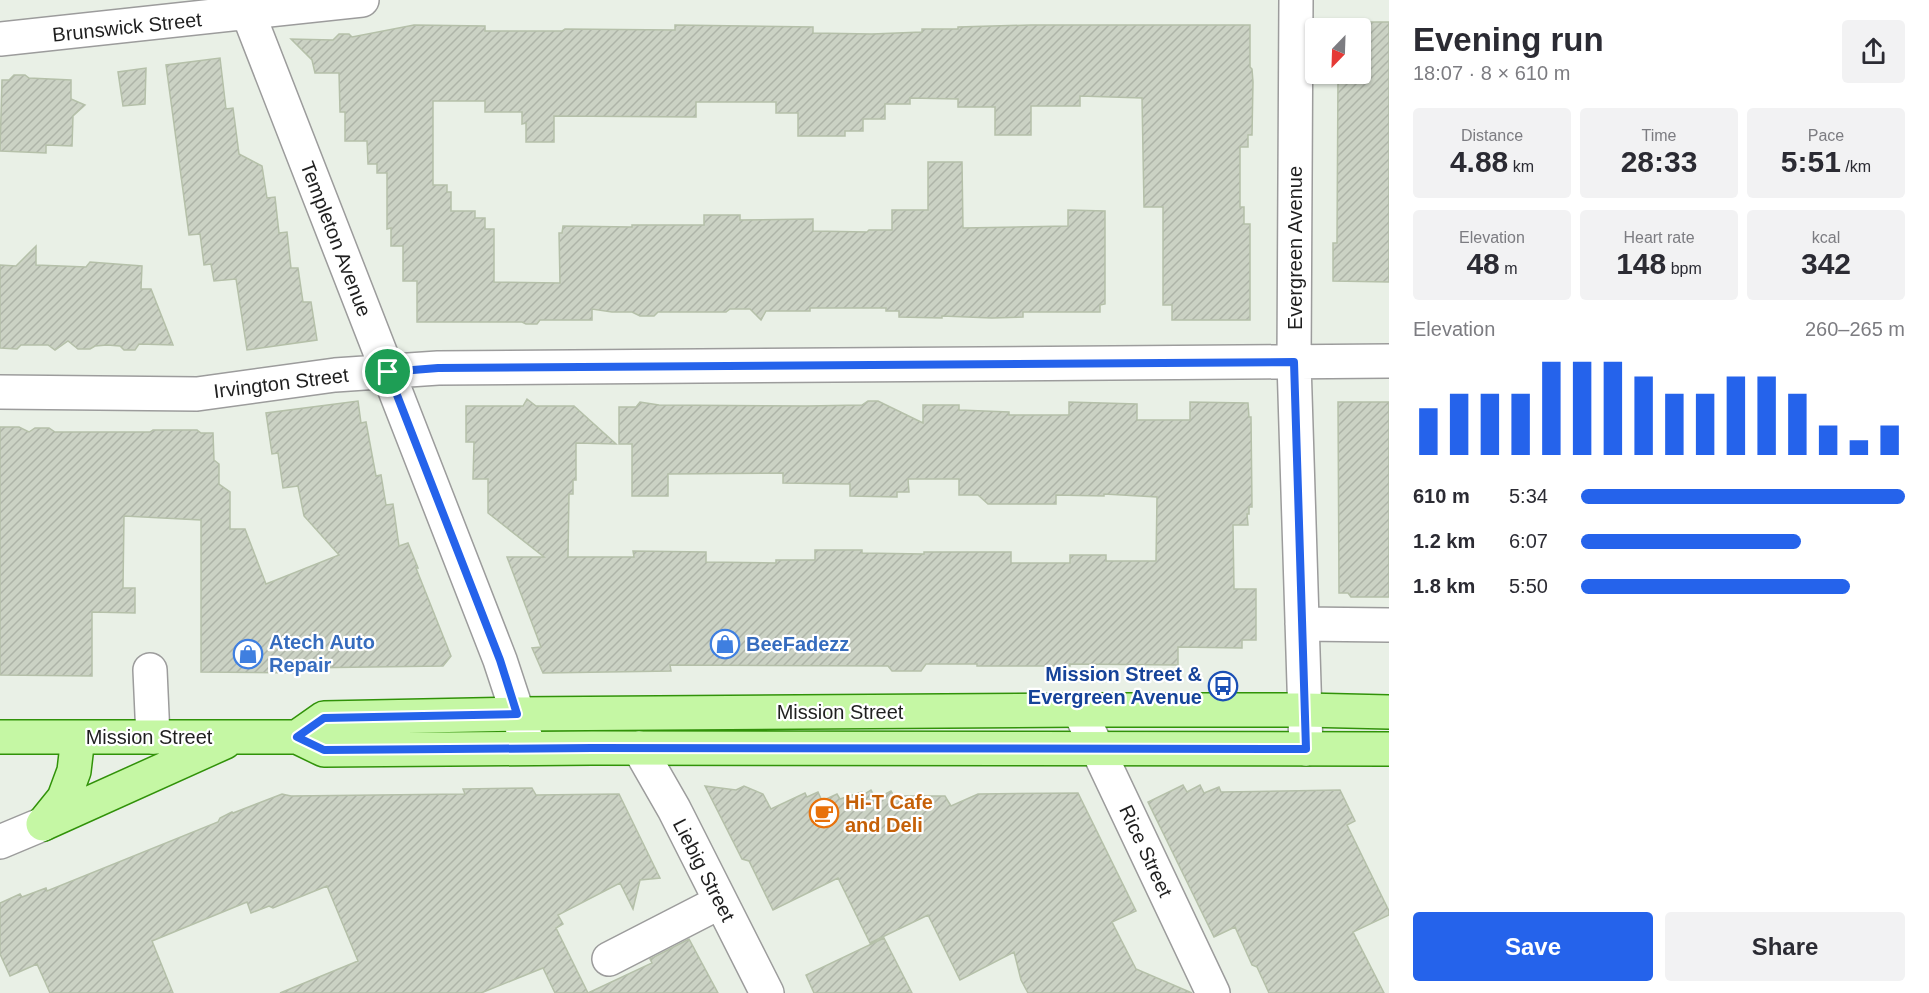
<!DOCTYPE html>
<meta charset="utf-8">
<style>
:root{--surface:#fff;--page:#f2f2f3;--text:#2b2b33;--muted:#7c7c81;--accent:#2563eb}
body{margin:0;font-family:Helvetica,sans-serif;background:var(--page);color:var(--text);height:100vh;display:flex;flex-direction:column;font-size:22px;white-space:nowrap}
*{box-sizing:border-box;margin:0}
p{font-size:20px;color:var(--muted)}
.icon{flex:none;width:33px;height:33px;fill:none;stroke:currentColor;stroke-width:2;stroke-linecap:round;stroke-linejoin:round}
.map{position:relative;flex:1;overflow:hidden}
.panel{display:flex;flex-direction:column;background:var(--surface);width:540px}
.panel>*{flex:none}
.needle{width:39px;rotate:203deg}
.tools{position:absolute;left:1305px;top:18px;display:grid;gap:12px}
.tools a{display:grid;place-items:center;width:66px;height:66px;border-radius:6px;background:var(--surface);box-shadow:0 2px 4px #0004;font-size:30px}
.pin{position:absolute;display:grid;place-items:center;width:51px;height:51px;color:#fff;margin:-26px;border:3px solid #fff;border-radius:50%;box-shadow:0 2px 6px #0007}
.round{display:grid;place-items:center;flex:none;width:63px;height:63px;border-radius:6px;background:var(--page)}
.overview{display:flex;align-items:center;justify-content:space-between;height:102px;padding:0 24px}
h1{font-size:33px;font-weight:700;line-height:45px}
.figures{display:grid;grid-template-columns:repeat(3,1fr);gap:9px;height:102px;padding:6px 24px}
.figures div{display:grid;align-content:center;border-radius:6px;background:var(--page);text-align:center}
.figures b{font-size:30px;font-weight:700}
.figures small{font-size:16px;font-weight:400}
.figures p{font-size:16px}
.chart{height:168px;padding:12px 24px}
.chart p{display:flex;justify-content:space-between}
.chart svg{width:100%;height:108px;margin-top:6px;stroke:var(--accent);stroke-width:6}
.button{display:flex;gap:12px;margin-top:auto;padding:12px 24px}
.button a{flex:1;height:69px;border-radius:6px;background:var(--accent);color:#fff;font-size:24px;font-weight:700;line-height:69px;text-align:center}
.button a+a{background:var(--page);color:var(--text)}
ul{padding:0 24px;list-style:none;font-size:20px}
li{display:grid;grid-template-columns:96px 72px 1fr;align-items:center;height:45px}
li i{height:15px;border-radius:8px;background:var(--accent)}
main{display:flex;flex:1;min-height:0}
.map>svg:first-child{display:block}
.building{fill:url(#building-hatch);stroke:#b5c0a9;stroke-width:1.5}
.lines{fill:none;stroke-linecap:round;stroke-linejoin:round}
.minor-casing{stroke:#9c9c9c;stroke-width:36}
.major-casing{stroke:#319209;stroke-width:36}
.minor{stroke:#fff;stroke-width:33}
.major{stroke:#c5f7a4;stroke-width:33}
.route-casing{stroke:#fff;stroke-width:12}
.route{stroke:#2563eb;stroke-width:8}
.labels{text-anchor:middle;stroke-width:4.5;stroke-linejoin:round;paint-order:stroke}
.street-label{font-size:20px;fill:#1f1f1f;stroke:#fff}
.shop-label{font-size:20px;font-weight:bold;fill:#366cbe;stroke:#fff;text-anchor:start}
.transit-label{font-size:20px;font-weight:bold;fill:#164399;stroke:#fff;text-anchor:end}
.food-label{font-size:20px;font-weight:bold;fill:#c56008;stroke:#fff;text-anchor:start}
</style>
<main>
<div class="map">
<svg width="1389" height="993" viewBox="0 0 1389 993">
<defs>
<pattern id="building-hatch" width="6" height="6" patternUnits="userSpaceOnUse" patternTransform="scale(1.5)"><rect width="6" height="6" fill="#cbd2c4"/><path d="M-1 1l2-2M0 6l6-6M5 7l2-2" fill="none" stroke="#aeb4a8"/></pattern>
</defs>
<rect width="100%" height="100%" fill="#e9f0e6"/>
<!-- building -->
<path class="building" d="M1355,22H1389V282L1333,281V243H1337L1338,74H1360V28H1355Z
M414,25L485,26V31H562L565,29L675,30V25L813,27V33L872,34L922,32V29H958V27L1031,25H1250V67L1252,69L1253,82L1252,135H1248V147H1240V207H1244V224H1250V320H1172V305H1163V207H1144L1142,98L1080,96V106H1031V135H995V107H958V99L910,98V104H885V119H863V131H845V136H798V113H776V102H696V117L554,116V142H526V123L522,124V112H485V101H433V185H447V192H451V211H475V218H485V229H494V282L560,283L559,233H562L563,226L632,227V225H704V215H740V220L813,219V231L867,232L869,230H892V210H928V162H962L963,228L1068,226V210L1105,211V304L1100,305V312H1023V317L992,318L942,316V318L899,317V311H886V308H810V311H766L761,320L750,309H730L726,312H658L654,316H640L632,312H612L592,309V320H540L537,324H526L522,322H417V281H403V246H391V228L387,229V173H377V164H368L367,141H345V112H340L339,73H315L312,60L291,39L333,40L339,34H349L352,37Z
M220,58L226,109L233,108L239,154L262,166L267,198L275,197L279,233L287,232L291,268H298L303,302H311L317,340L247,350L236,279L214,281L211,264L204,265L200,234L189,235L166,65Z
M146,68L145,104L123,106L118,72Z
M14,75H25L29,78L71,80V99L85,105L73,116L72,146L46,145V153L0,151L2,80H9Z
M36,246V265L86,267L90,262L142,266L141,289H151L173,345L139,344L135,350H124L120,346L107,345L95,346L90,349H78L68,341L55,350L48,345H21L17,349L0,348V265L16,266Z
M527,399L536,406H574L616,444L576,443V480H573V494H569L568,557H634L633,551L706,552V562L776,563V560H815V550H862V553L924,554V552H1011V563H1070V555H1106V561H1156L1157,497L1104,494V496L1056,495V504H988L978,495H959V479H908L909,492H897V497L850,496V484L783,483V473L668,474V496H632V444H619V407H636L640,402L659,405L807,406L862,405L868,401H878L923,423V405H959V410L1009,412V415H1069V402L1137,404V420H1190V402L1248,403L1249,417H1251L1252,507H1249V514H1247L1248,525H1233L1234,589H1256V640H1242V648L1178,647V665L1070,664V666H977V664H926L921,671H892L888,666L670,665L671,671L543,673L532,648L541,647L507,557H544L488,513V479H473L474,442H466V406H523Z
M358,401L361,423L366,422L376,476L381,475L386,505L393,504L399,546L408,543L418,568H416L451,656L443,666L299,668L301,673L201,672V520L124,516L123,588H135V613L92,612V676L0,675V427H19L29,432L35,428H49L55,432H150L153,430H197L201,433H213L214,460L219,464V484L230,492V529H245L266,584L339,555L304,516L298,486L283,488L278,453L272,454L266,413Z
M1338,402H1389V597H1351L1348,593H1339Z
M1183,785L1187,792L1200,785L1204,793L1219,787L1221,792L1340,790L1355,821L1347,825L1389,911V915L1353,932L1384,993H1269L1257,967L1252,965L1235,927L1214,937L1148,802Z
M705,786L736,790L744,786L763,794L771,809L805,793L807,797L818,792L822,801L837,794L840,799L862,792L863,795L871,790L876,799L891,791L894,796H945L951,806L978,794L1078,793L1136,911L1112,922L1136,969L1192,993H1028L1021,980L1014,952L960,980L928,915L870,943L838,878L773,910L749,861L742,859Z
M532,788L536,795L619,794L660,878L640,880L633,909L620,883L558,915L563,924L556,928L588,993L652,963L650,959L689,939L718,993H555L543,968L481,993H280L358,961L327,886L273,908L269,906L251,913L247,902L152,941L173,993H50L37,964L10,976L0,954V903L20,894L22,897L46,888L47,891L218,822L220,818L232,812L233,813L282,794L291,796L465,794L463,789Z
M884,938L912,993H814L806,975Z"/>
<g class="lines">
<!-- minor casing -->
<g class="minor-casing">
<path id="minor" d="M243,0L500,660L529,748
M1296,0L1294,362L1306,749
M0,39L362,0
M0,392L197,394L335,375L438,368L1389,361
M1302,624L1389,625
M150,670L153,737
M1079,710L1213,993
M639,748L674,809L767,993
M0,842L43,824
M609,959L720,902"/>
</g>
<!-- major casing -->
<g class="major-casing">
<path id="major" d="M0,737H297L324,750L592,748L1389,749
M297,737L324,718L517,714L1079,710H1305L1389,712
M43,824L225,742
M43,824L64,798L74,771L78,737"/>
</g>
<!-- minor -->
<use href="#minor" class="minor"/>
<!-- major -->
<use href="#major" class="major"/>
</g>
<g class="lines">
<!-- route casing -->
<g class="route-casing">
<path id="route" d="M1294,362L1306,749L592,748L324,750L297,737L324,718L517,714L500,660L388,372L438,368Z"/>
</g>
<!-- route -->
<use href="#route" class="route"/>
</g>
<!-- icons -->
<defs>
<g id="shop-ring" transform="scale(1.5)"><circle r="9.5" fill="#fff" stroke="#3f7fe0" stroke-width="1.5"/><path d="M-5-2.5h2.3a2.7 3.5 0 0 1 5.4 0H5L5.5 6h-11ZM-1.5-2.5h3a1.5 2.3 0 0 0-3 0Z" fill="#3f7fe0"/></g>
<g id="bus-ring" transform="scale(1.5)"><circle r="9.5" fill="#fff" stroke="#1a4fb4" stroke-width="1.5"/><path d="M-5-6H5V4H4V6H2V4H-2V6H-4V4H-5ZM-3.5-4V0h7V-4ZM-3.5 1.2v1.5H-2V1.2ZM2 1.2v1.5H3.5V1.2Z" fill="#1a4fb4"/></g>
<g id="cafe-ring" transform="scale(1.5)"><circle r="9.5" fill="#fff" stroke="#e8710a" stroke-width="1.5"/><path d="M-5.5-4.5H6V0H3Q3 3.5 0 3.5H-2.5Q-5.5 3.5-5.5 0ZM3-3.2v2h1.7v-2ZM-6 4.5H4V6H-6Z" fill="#e8710a"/></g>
</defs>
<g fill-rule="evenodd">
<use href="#shop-ring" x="725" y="644"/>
<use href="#shop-ring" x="248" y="654"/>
<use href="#bus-ring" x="1223" y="686"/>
<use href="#cafe-ring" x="824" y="813"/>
</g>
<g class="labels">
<!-- street labels -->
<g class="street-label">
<text transform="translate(127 27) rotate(-6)" y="7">Brunswick Street</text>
<text transform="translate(336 239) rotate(69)" y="7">Templeton Avenue</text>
<text transform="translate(1295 248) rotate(-90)" y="7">Evergreen Avenue</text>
<text transform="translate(281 383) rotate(-7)" y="7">Irvington Street</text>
<text x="840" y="719">Mission Street</text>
<text x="149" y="744">Mission Street</text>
<text transform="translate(1146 851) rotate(65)" y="7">Rice Street</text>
<text transform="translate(704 870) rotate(63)" y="7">Liebig Street</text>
</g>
<!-- shop labels -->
<g class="shop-label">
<text x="269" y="649">Atech Auto<tspan x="269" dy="23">Repair</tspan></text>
<text x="746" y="651">BeeFadezz</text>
</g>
<!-- transit labels -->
<g class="transit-label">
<text x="1202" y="681">Mission Street &amp;<tspan x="1202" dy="23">Evergreen Avenue</tspan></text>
</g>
<!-- food labels -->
<g class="food-label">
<text x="845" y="809">Hi-T Cafe<tspan x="845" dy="23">and Deli</tspan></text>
</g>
</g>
</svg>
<div class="tools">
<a><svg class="needle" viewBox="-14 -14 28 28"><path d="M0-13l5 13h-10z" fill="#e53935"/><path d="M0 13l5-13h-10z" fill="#7c7c81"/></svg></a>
</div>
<div class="pin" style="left:388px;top:372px;background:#1e9e55"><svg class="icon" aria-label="arrive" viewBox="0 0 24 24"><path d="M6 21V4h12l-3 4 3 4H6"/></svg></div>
</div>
<section class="panel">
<div class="overview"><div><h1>Evening run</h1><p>18:07 · 8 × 610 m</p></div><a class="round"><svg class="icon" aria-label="share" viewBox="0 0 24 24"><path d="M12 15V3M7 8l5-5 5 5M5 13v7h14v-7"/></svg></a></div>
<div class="figures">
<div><p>Distance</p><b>4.88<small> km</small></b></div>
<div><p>Time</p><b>28:33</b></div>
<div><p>Pace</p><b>5:51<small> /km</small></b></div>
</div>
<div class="figures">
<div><p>Elevation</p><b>48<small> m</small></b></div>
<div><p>Heart rate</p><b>148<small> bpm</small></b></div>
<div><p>kcal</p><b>342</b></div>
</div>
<div class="chart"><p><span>Elevation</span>260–265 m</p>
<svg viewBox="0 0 160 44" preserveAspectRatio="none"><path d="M5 44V25M15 44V19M25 44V19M35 44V19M45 44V6M55 44V6M65 44V6M75 44V12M85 44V19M95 44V19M105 44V12M115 44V12M125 44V19M135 44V32M145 44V38M155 44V32"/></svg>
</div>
<ul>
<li><b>610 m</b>5:34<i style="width:100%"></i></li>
<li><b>1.2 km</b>6:07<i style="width:68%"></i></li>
<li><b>1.8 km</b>5:50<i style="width:83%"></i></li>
</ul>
<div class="button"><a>Save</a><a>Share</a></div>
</section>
</main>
